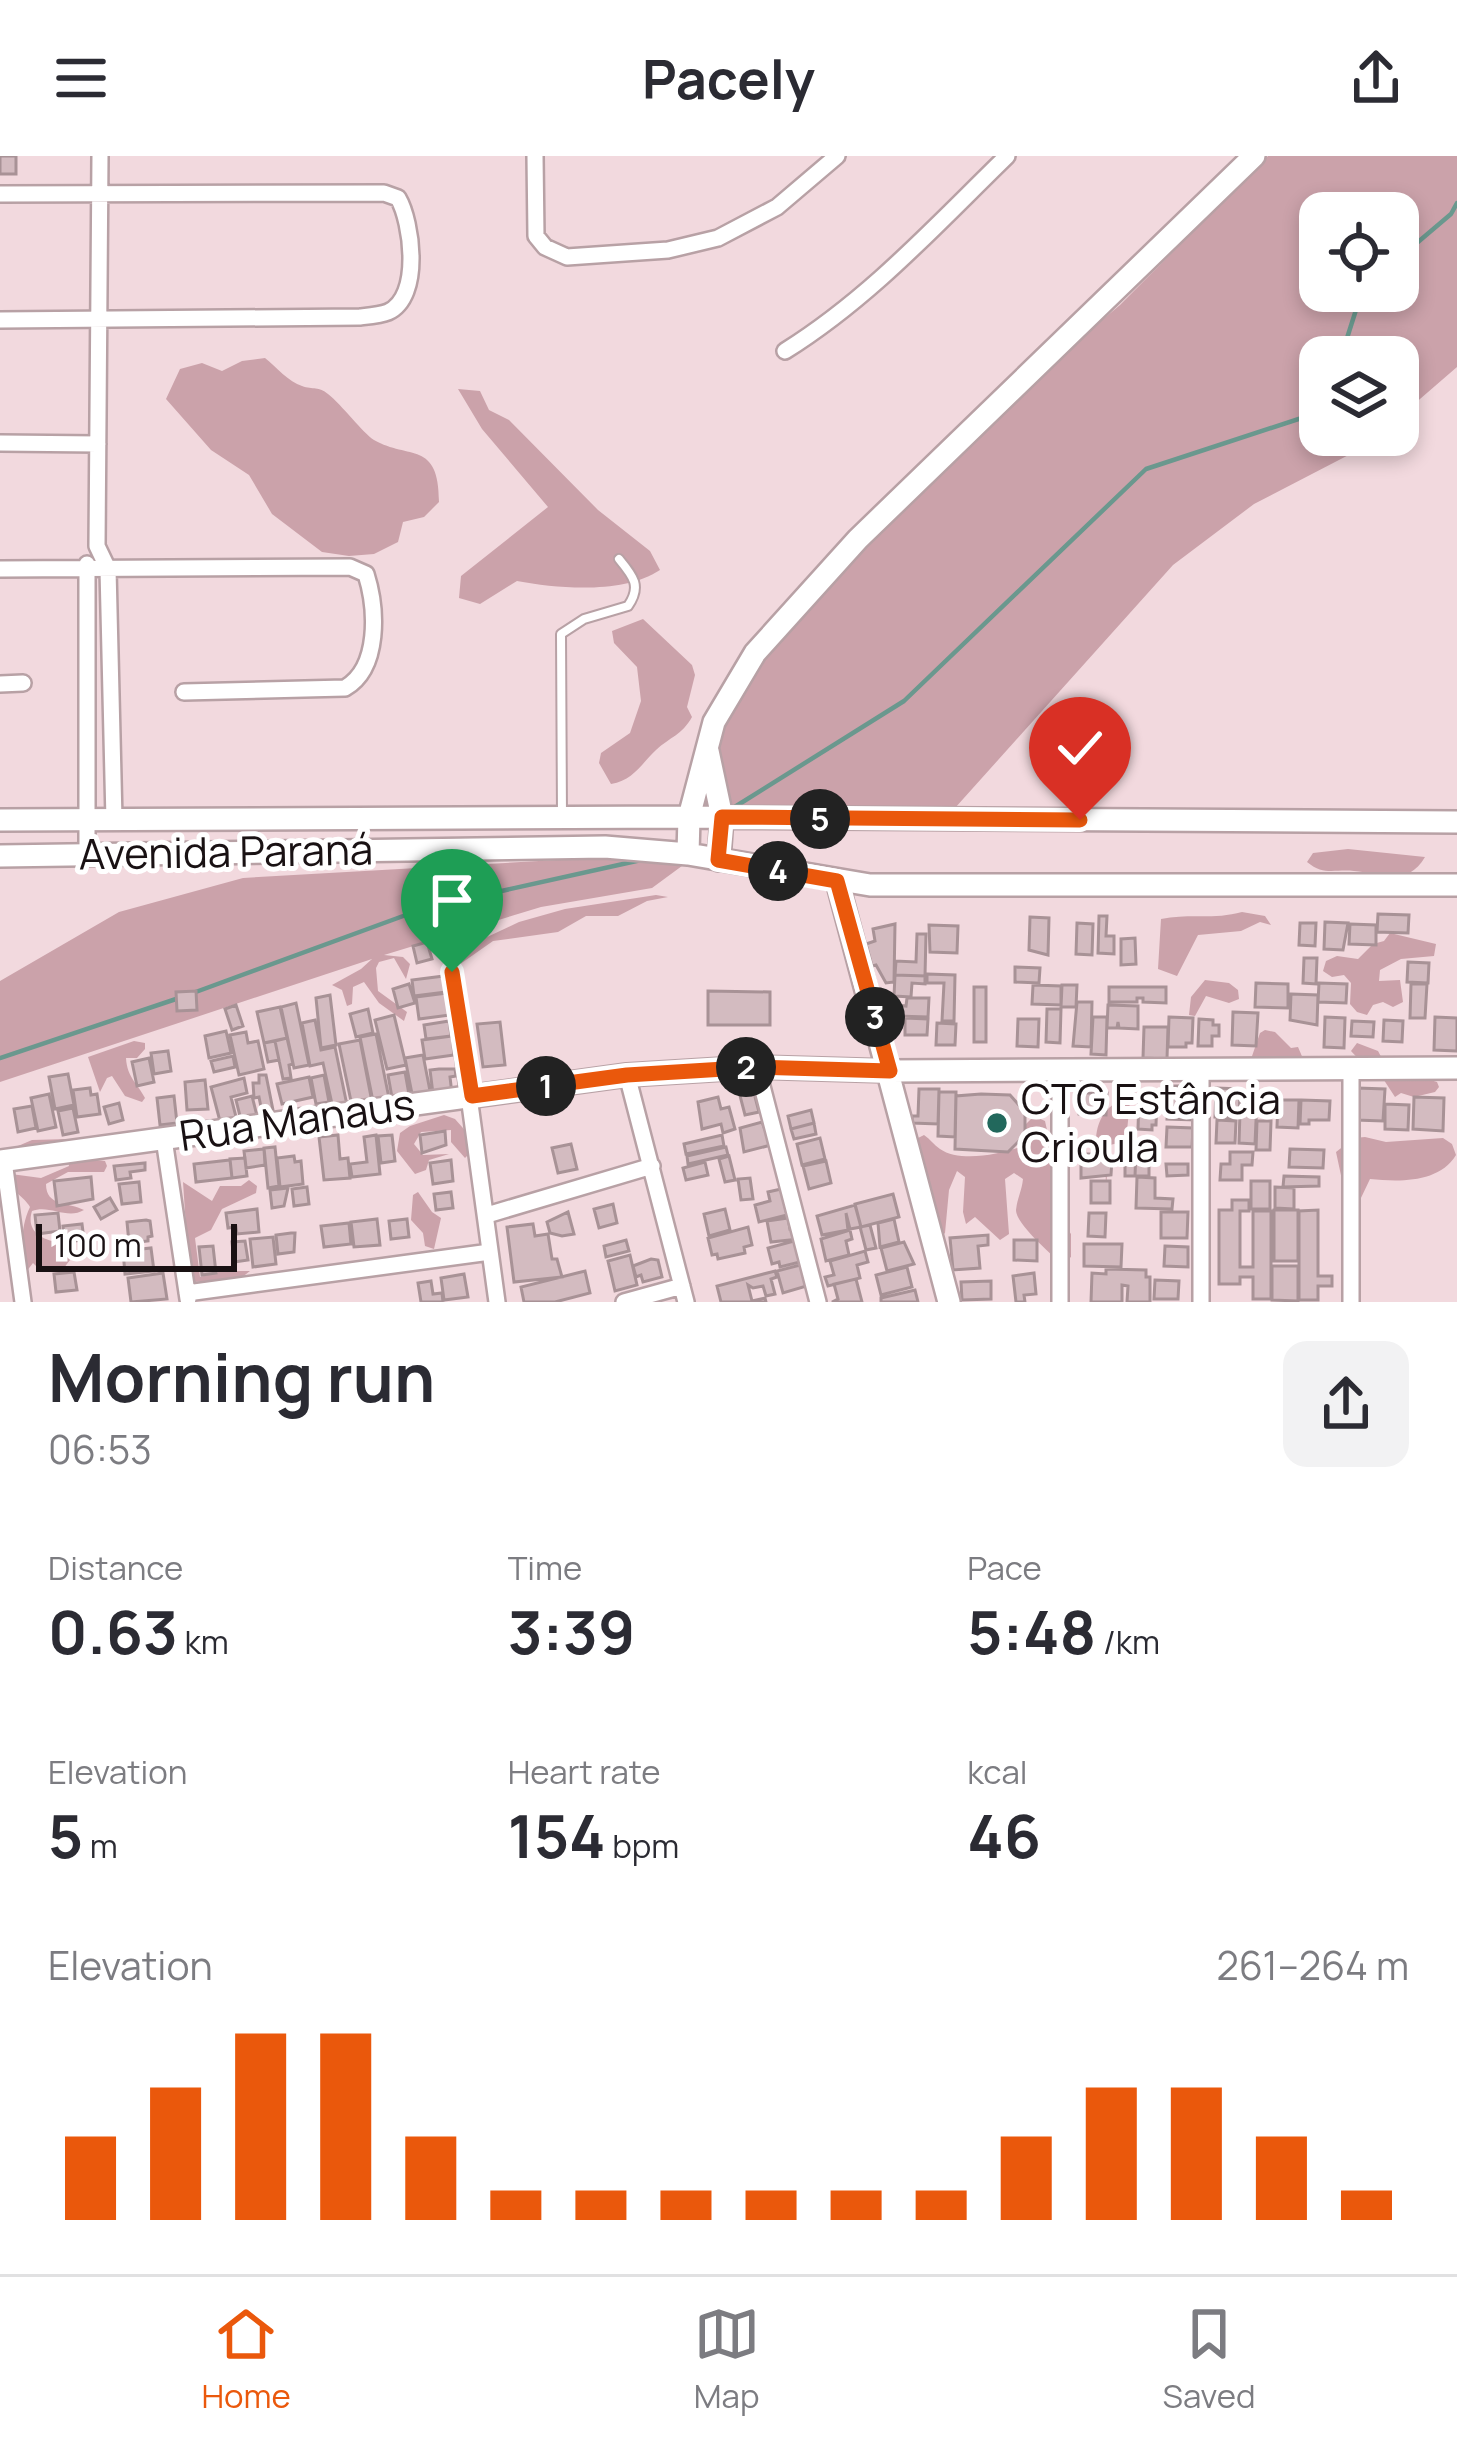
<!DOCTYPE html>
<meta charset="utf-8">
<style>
:root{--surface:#fff;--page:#f2f2f3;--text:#2b2b33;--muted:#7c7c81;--line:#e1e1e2;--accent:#ea580c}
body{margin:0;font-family:Manrope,sans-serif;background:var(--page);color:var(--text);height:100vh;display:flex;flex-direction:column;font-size:45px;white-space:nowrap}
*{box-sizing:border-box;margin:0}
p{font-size:39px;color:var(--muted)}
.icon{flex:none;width:66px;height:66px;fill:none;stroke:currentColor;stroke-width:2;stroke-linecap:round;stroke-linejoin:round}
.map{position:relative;height:1146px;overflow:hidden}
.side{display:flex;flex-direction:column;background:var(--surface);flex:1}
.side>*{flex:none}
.tools{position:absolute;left:1299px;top:36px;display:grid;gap:24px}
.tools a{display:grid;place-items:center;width:120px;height:120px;border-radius:24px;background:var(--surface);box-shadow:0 6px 18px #0003;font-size:60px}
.scale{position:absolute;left:36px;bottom:30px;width:201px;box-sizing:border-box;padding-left:12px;border:6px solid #191113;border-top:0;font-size:33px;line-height:42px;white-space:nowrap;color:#191113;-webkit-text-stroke:9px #fff;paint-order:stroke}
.pin{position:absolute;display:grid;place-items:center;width:102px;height:102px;color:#fff;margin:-123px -51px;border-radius:50% 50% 50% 0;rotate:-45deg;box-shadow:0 0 12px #0007}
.pin .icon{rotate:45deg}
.km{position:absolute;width:60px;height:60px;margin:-30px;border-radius:50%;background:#222;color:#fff;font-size:33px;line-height:60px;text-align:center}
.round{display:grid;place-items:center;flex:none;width:126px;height:126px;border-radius:24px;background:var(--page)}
.overview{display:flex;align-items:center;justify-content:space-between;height:204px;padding:0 48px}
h1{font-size:66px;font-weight:700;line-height:90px}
.metrics{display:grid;grid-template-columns:repeat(3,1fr);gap:18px;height:204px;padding:12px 48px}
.metrics div{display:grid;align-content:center}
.metrics b{font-size:60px;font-weight:700}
.metrics small{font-size:33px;font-weight:400}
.metrics p{font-size:33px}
.chart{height:336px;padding:24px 48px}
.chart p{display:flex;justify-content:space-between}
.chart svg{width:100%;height:216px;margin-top:12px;stroke:var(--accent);stroke-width:6}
header{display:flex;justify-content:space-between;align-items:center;height:156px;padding:0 48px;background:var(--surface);font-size:54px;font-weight:700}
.dock{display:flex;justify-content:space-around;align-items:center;height:168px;border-top:3px solid var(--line);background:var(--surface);font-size:33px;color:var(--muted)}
.dock a{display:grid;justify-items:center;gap:6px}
.dock .current{color:var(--accent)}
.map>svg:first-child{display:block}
.green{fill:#cba2aa;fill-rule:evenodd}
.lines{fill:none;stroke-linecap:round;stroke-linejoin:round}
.stream{stroke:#6a988e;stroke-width:4.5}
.building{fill:#d3bbc0;stroke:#a89296;stroke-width:3}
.lane-casing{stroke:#b8a1a5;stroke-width:12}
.street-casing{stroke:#b8a1a5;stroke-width:20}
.secondary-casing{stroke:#b8a1a5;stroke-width:26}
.lane{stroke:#fff;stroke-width:8}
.street{stroke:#fff;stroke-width:15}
.secondary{stroke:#fff;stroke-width:21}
.route-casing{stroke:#fff;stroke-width:24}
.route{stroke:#ea580c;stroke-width:15}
.poi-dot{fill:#22685c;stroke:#fff;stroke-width:4.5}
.labels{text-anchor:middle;stroke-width:10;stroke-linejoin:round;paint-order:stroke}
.street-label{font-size:42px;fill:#191113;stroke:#fff}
.poi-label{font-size:42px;fill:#191113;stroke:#fff;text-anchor:start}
</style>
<header><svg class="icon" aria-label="menu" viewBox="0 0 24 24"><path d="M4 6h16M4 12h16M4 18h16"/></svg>Pacely<svg class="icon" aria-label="share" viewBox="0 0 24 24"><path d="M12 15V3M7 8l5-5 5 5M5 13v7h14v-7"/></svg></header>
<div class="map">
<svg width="1457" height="1146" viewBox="0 0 1457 1146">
<rect width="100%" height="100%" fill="#f2d9de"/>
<!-- green -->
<path class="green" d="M1268,0H1457V211L1398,262V201H1320V279H1378L1364,291L1254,348L1173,409L955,652L725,650L718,603L722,565L765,495L901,333L1120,149ZM1320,57H1398V135H1320Z
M265,202C276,211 289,226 302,230C313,234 319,230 328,238C342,249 363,277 374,284C409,304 439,284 439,346L424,361L403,366L398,386L374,398L349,400L322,396L272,358L249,319L211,294L166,243L180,213L202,207L222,215L242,205Z
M458,233L480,235L489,254L509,264L598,354L650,395L660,414C624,438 560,433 517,425L480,448L459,442L461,420L548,351L482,273Z
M643,463L692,509L695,519L687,551L692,561C682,579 670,581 656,594C641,608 634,624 611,628L599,607L601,597L630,577L641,545L637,511L614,487L612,475Z
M1348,693L1425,701C1407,732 1380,717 1354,715C1334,713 1324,720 1307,706L1313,697Z
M626,700L686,707L652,732L541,751L384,799L403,801L410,808L406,823L394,802L379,806L376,812L378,835L407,856L404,865L379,847L364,826L353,831L352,848L347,850L342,834L332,829L361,813L372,803L0,926V825L119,756L243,722Z
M656,739L668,741L647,745L618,760H586L558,776L493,785L456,811L445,808L437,798L442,789L485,782L519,766L565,753Z
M1242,756L1265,760L1271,769L1260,766L1241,775L1198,779L1177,820L1158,813L1161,763C1190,757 1214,764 1242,756Z
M1390,777L1436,788L1434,800L1401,803L1380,814L1379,825L1400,824L1403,846L1393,851L1383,846L1373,849L1367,859L1357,856L1350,848L1351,827L1344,819L1332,821L1323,815L1326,805L1337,800L1358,803L1373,788L1384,785Z
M1205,824L1229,827L1238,834L1239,843L1229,847L1206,840L1195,860L1189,859L1191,841Z
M1265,874L1275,876L1291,892L1298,891L1304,905L1251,903L1260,877Z
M134,885L145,887V893L137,902H126C127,921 137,927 145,942L142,946L125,940L112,920L107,922L100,936L88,901Z
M1357,887L1378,895L1386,910L1437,926L1439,931L1435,936L1414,941L1401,937L1395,941L1380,918L1365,910L1351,895Z
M1130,928L1139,941L1130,945L1126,985L1110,989L1106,1030L1105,999L1096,992C1095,973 1100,956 1117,946L1119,935Z
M444,959L455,963L470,980L469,998L465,1002L451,986V974L421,976L414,988L423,999L449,998L429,1004L426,1014L415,1018L397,995L400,977L410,970Z
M1034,960L1045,965L1052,997L1053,1052L1071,1078V1101L1062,1108C1050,1097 1016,1068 1016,1054C1017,1043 1022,1034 1023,1023L1014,1017L1005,1023L1009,1078L1000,1084L975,1061L966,1068L963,1056L965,1021L957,1015L949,1034L945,1077L937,1085L914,984L924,979C930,983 934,989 940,993C960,1007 1003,998 1023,990L1026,968Z
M1365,981L1386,986L1443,982L1452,988L1456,999C1439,1027 1400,1026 1370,1023L1360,1044L1345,1038L1336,996L1354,982Z
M69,983L75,985L88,1003L105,1005L107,1010L104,1016H68L46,1028C46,1051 69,1046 84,1054C67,1064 49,1048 32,1055C26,1074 40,1083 57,1086L70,1104L60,1117L41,1115L33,1107L26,1116C21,1095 20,1072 30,1051C24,1040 8,1035 11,1018L41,1022L69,1010L68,1005L11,993L32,984Z
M249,1024L257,1030L256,1037L222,1053L211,1074L195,1082L200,1121L222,1115H250L241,1122L194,1126L189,1116L183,1026L212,1045L220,1030H241Z
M418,1036L432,1056L441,1062L434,1093L425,1090L423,1077L411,1064L413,1039Z"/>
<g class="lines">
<!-- stream -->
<path class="stream" d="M1398,103L1451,58L1457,47
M1341,201L1362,135
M733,652L904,545L1146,313L1320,256
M193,837L425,752L641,704
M0,902L182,841"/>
</g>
<!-- building -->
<path class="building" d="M0,0H16V18H0Z
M1378,758L1409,759L1408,777L1377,776Z
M1099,760H1107L1106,780H1114V798L1098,797Z
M1030,761L1049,762L1048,799L1029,794Z
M1325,766L1348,767L1343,794L1324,793Z
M1077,767L1093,768L1092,799L1076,798Z
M1300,767H1316L1315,790L1299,789Z
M895,768L894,826L886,827L876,809L872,810L866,788L875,785L873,773Z
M1350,768L1376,769V789L1349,788Z
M929,769L958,770L957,797L930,796Z
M917,778H926L925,820L895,819L896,805L916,806Z
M1135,782L1136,808L1121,809V783Z
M427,786L432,803L417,807L413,790Z
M1304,802H1317L1316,828L1303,827Z
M1408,806L1429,807L1428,827L1407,826Z
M1015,811L1040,812L1039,827L1015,826Z
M927,818L955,819L954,865H942L944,827H927Z
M895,819L925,820V828L912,827L911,841L894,840Z
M444,820L446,836L414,840L412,824Z
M1256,827L1288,828V852L1255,851Z
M1319,827L1347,828L1346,847L1318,846Z
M409,828L415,847L398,852L393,833Z
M1411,828H1427L1425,862H1410Z
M1033,829L1061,830V849L1032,848Z
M1062,829H1077L1076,851H1061Z
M974,831H986V886H974Z
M1109,831H1166V847L1143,846V842H1137V846H1109Z
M196,835L197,854L177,855L176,836Z
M708,835L770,836V869H708Z
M447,837L450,859L419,863L416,841Z
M1291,838L1318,839L1317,869L1290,864Z
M330,839L336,889L321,892L316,842Z
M907,842H929L928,861L896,860V849L906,850Z
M1077,846H1092L1091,891L1073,890Z
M296,847L309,909L294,912L281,851Z
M236,849L243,870L232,874L225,853Z
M1108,849L1138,850V873L1119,872L1118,866L1117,872H1107Z
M280,851L287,882L264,887L257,856Z
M368,853L373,877L356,881L350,858Z
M1047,853H1061L1060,887L1046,886Z
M1233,856L1258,857L1256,890L1232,889Z
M394,859L406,909L387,913L375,864Z
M1093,861H1107L1106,899L1091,898Z
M1169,861L1193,862L1192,887H1186V891H1168Z
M1325,861L1345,862L1344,892L1324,891Z
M1435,861L1457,862V895L1434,894Z
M905,862L928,863L927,879H905Z
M1018,863H1039L1038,891L1017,890Z
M1199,863L1213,864V869H1219V880H1212V890H1198Z
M315,864L321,894L335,891L348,954L334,957L323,907L310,910L302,867Z
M1384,864L1403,865L1402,886L1383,885Z
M449,865L451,880L426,883L424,869Z
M1352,865L1374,866L1373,881L1351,880Z
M500,866L505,909L483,911L477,868Z
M937,867L956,868L955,889H936Z
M1144,871H1168L1167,903L1143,902Z
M226,875L231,897L209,902L205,880Z
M246,876L248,887L258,885L264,913L239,919L230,879Z
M376,878L390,947L374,950L360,881Z
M452,880L454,899L425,903L422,884Z
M287,882L293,908L289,909L291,922L283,923L275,885Z
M360,884L372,946L352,950L339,888Z
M275,885L279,904L268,906L264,887Z
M168,895L171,915L154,918L151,897Z
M423,899L431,940L413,943L405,902Z
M233,900L235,911L214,916L211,905Z
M149,902L154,926L137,930L132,906Z
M439,913H455L456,920L450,921L452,938H433L430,914Z
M405,916L410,944L393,947L388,919Z
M68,918L74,949L55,953L49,921Z
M259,919H266L273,954L262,956L259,941L254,942L253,927H259Z
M324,919L329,946L316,948L311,922Z
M309,921L313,941L282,948L277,928Z
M244,922L247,937L231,941L238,969L222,973L211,931Z
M205,924L208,953L187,954L185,926Z
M1075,930L1088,931V937H1107L1106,959L1079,958Z
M1168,930H1197V941H1187L1186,950H1196V964L1167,963Z
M90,932L91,939L97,938L100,958L77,961L73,934Z
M1216,932L1240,933L1239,962L1215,961Z
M1357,932L1385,933L1383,965L1356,964Z
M753,933L759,956L745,959L739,936Z
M919,933H939L938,968L912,967V960H918Z
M939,936H956L955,981L938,980Z
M49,938L56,971L38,975L31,942Z
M981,938L1010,939L1025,956V979L1008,996L955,993L956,940Z
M174,940L177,967L160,969L157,942Z
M252,940L257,960L241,964L236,944Z
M718,941L721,953L729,951L735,973L723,977L721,968L702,973L698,946Z
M1139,941H1157L1156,969H1152V974L1138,973Z
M1246,941L1257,942L1255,988L1239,987L1240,956H1246Z
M1414,941L1444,942L1443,975L1413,973Z
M1278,944H1299L1298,972L1277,971Z
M1301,944L1330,945L1329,964H1309V968H1300Z
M119,947L123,964L109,968L104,951Z
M1385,948L1409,949L1408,974L1385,973Z
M32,950L36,972L18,976L14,953Z
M73,952L78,976L63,979L58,955Z
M811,954L814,967L791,973L788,960Z
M1217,964L1236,965L1235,987H1216Z
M1257,965H1271L1270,994H1256Z
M762,966L771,989L744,996L740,972Z
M814,967L816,978L794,983L791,973Z
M1167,971L1193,972L1192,991H1166Z
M445,975L446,989L422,997L420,979Z
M338,979L340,1003L348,1002L350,1022L324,1024L319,981Z
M376,979L380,1018L352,1021L350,1008L367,1006L364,981Z
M392,979L395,1005L381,1007L378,980Z
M722,979L724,990L686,998L684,988Z
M820,982L825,1003L802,1009L797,988Z
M571,988L577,1013L558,1017L552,992Z
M275,991L279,1030L268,1032L264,992Z
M726,991L728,999L688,1008L687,1000Z
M264,993L265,1009L246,1012L244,995Z
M1125,993H1136L1135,1020H1125Z
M1136,993H1149V1020H1135Z
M1290,993L1324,994L1323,1012L1289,1011Z
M1230,996H1253L1252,1009H1242V1024H1220L1221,1008H1230Z
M1088,998L1107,999L1112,1003L1111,1019L1081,1022V1002H1088Z
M294,1000L295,1006L301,1005L303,1028L280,1031L277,1002Z
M729,1000L735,1024L725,1026L719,1003Z
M245,1002L247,1020L232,1022L230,1003Z
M230,1004L232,1022L196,1026L194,1008Z
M451,1004L453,1025L433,1028L430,1007Z
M826,1005L831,1027L809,1033L803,1010Z
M705,1006L708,1019L686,1024L683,1012Z
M145,1007V1014L130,1016L131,1022L116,1024L114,1010Z
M1166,1008H1188V1019L1167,1020Z
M1284,1020L1319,1021V1030L1283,1031Z
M91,1021L93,1043L57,1050L54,1025Z
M1137,1021L1155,1022V1042L1173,1043L1172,1053L1136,1052Z
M750,1022L753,1043L741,1044L738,1023Z
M1091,1025H1110V1047H1091Z
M1251,1025H1270V1053H1251Z
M139,1026L141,1046L122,1048L119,1028Z
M307,1031L309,1048L294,1050L292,1033Z
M1275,1031L1294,1032V1053L1275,1052Z
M288,1032L284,1050L272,1052L270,1034Z
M781,1033L787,1059L759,1066L755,1049L770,1045L768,1036Z
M451,1036L453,1052L436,1054L434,1038Z
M893,1038L899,1061L861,1071L855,1048Z
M110,1042L117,1054L101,1063L94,1051Z
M1232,1044H1249V1055H1240V1111H1253V1055H1271V1143H1253V1121H1240V1128H1219V1054H1232Z
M613,1048L617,1067L599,1072L594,1053Z
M855,1049L861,1071L850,1073L846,1057L848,1074L822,1079L817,1060Z
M257,1053L259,1076L237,1078L236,1071L228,1072L226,1057Z
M725,1053L730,1074L709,1080L704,1058Z
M1274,1054H1298V1105H1274Z
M1318,1054V1120H1332V1130H1318V1144H1299V1055Z
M568,1056L574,1078L562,1080L550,1077L547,1066Z
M1161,1056H1188L1187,1082H1161Z
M58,1057L60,1075L37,1078L35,1059Z
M1089,1057H1106L1105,1081L1088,1080Z
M788,1062L790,1073L796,1071L799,1083L771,1086L767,1065Z
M377,1063L380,1089L354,1091L351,1066Z
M407,1063L409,1081L391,1083L389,1065Z
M894,1063L899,1086L880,1091L878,1067Z
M146,1064L150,1065L152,1080L148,1081V1085L129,1087L127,1066Z
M349,1067L351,1088L324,1091L321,1070Z
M82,1068L84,1084L65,1086L63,1070Z
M533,1068L535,1080L548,1078L552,1103H557L562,1121L514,1126L507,1071Z
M870,1069L876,1092L866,1094L860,1071Z
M748,1071L752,1089L744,1091L745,1097L718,1103L717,1098L712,1099L708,1082Z
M850,1074L852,1083L846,1085L849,1099L826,1105L821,1083Z
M291,1077H295L294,1096L278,1098L276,1079Z
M988,1079V1089L978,1090L980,1112L953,1114L950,1082Z
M273,1081L276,1108L253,1111L250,1083Z
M626,1084L629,1095L606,1101L604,1090Z
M1014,1084H1037V1105L1014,1104Z
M245,1085L248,1104L234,1106L232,1086Z
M794,1085L800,1106L780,1111L779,1106L772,1108L768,1092Z
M904,1086L914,1108L887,1115L881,1092Z
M1084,1088H1122L1121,1111L1084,1110Z
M213,1090L216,1117L202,1119L199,1091Z
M1165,1090L1188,1091V1111L1164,1110Z
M151,1092L154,1115L125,1118L123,1095Z
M865,1095L868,1106L857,1109L860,1122L828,1130L825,1121L834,1119L830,1105Z
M630,1099L637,1129L615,1135L608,1105Z
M651,1103L658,1104L662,1121L643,1126L641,1119L636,1121L633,1110Z
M804,1108L810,1129L783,1137L777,1115Z
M1272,1110H1298V1145L1272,1144Z
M907,1111L912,1131L881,1139L876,1119Z
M1106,1113L1146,1114V1121H1150V1146H1127L1128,1130L1122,1129V1146H1091L1092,1117L1106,1118Z
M585,1115L590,1137L555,1146H524L521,1131Z
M775,1115L777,1121L771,1123L775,1138L766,1140L763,1130L753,1132L748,1129L752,1145L765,1142L766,1146H721L717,1130Z
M74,1116L77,1134L56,1136L54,1118Z
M163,1117L167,1143L131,1146L128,1122Z
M1034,1117L1036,1138L1024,1139L1025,1146H1016L1013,1120Z
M464,1118L468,1141L444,1144L441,1122Z
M856,1123L862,1146H832L838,1143L834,1128Z
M1155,1124L1179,1125L1178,1143H1154Z
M431,1125L433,1138L442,1137L443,1146H421L418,1127Z
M991,1125V1143L962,1144L961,1126Z
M915,1134L918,1146H881V1142Z"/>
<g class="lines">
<!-- lane casing -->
<g class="lane-casing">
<path id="lane" d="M562,660L561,478L584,463L628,450C642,430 633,420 619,403"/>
</g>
<!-- street casing -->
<g class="street-casing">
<path id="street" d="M100,0L97,390L108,413L114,664
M535,0L536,80L545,91L567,101L668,94L718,82L777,51L837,0
M0,38L384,37L398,42C412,66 422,141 388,156C381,159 369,160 360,161L0,164
M785,195C870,142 936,69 1007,0
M0,287L98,288
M0,413L350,411L366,418C377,453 380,512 345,532L184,536
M0,528L23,527
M87,699V408
M452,816L497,1146
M757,911L818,1146
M627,919L686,1146
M164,983L188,1143
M4,1005L23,1146
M487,1059L652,1010
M187,1137L490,1096
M624,1146L682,1130
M1060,1146V914
M1201,1146V914
M1351,1146V914"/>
</g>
<!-- secondary casing -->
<g class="secondary-casing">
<path id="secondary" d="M708,595L722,661L719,704
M0,664L689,661L1457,666
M688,698L689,661L714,566L755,497L858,383L1254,0
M0,700L605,691L688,698L870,729H1457
M837,725L949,1146
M0,1005L627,919L757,911L890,915L1457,912"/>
</g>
<!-- lane -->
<use href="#lane" class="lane"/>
<!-- street -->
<use href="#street" class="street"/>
<!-- secondary -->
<use href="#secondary" class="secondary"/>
</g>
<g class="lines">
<!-- route casing -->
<g class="route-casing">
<path id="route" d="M452,816L472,940L627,919L757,911L890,915L837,725L718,704L722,661L1080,664"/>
</g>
<!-- route -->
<use href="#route" class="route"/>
</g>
<!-- markers -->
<circle class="poi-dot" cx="997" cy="967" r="12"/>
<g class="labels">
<!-- street labels -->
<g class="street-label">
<text transform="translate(226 696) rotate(-1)" y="15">Avenida Paraná</text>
<text transform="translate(297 964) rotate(-8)" y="15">Rua Manaus</text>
</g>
<!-- poi labels -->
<g class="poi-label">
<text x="1021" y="958">CTG Estância<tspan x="1021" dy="48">Crioula</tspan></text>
</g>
</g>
</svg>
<div class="tools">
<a><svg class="icon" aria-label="locate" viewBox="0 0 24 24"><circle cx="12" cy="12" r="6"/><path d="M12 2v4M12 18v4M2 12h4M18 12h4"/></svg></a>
<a><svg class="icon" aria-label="layers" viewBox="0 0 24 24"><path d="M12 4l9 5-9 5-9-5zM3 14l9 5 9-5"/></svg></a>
</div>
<div class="scale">100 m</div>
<div class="pin" style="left:452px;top:816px;background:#1e9e55"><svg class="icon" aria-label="arrive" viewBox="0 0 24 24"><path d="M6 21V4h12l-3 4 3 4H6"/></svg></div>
<div class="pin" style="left:1080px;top:664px;background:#d93025"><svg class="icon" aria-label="check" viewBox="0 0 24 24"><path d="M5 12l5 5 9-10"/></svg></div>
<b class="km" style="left:546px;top:930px">1</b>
<b class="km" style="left:746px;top:911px">2</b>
<b class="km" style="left:875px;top:861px">3</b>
<b class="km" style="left:778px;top:715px">4</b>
<b class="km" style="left:820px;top:663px">5</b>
</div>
<section class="side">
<div class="overview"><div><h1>Morning run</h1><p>06:53</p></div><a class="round"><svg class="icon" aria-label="share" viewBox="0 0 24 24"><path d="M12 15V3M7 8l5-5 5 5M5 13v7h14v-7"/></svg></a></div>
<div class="metrics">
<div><p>Distance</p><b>0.63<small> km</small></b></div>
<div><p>Time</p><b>3:39</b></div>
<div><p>Pace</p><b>5:48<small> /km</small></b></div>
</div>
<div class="metrics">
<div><p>Elevation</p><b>5<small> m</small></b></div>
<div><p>Heart rate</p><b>154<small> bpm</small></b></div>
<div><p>kcal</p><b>46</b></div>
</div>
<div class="chart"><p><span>Elevation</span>261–264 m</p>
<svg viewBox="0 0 160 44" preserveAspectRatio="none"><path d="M5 44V27M15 44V17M25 44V6M35 44V6M45 44V27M55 44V38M65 44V38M75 44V38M85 44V38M95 44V38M105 44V38M115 44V27M125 44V17M135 44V17M145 44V27M155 44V38"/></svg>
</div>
</section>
<nav class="dock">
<a class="current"><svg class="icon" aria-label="home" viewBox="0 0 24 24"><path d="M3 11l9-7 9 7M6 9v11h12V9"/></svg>Home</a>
<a><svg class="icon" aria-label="map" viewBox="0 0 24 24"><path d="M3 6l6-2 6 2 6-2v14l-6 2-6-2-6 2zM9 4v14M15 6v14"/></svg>Map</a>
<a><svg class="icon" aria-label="saved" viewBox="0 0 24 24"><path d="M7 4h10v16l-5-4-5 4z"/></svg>Saved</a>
</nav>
